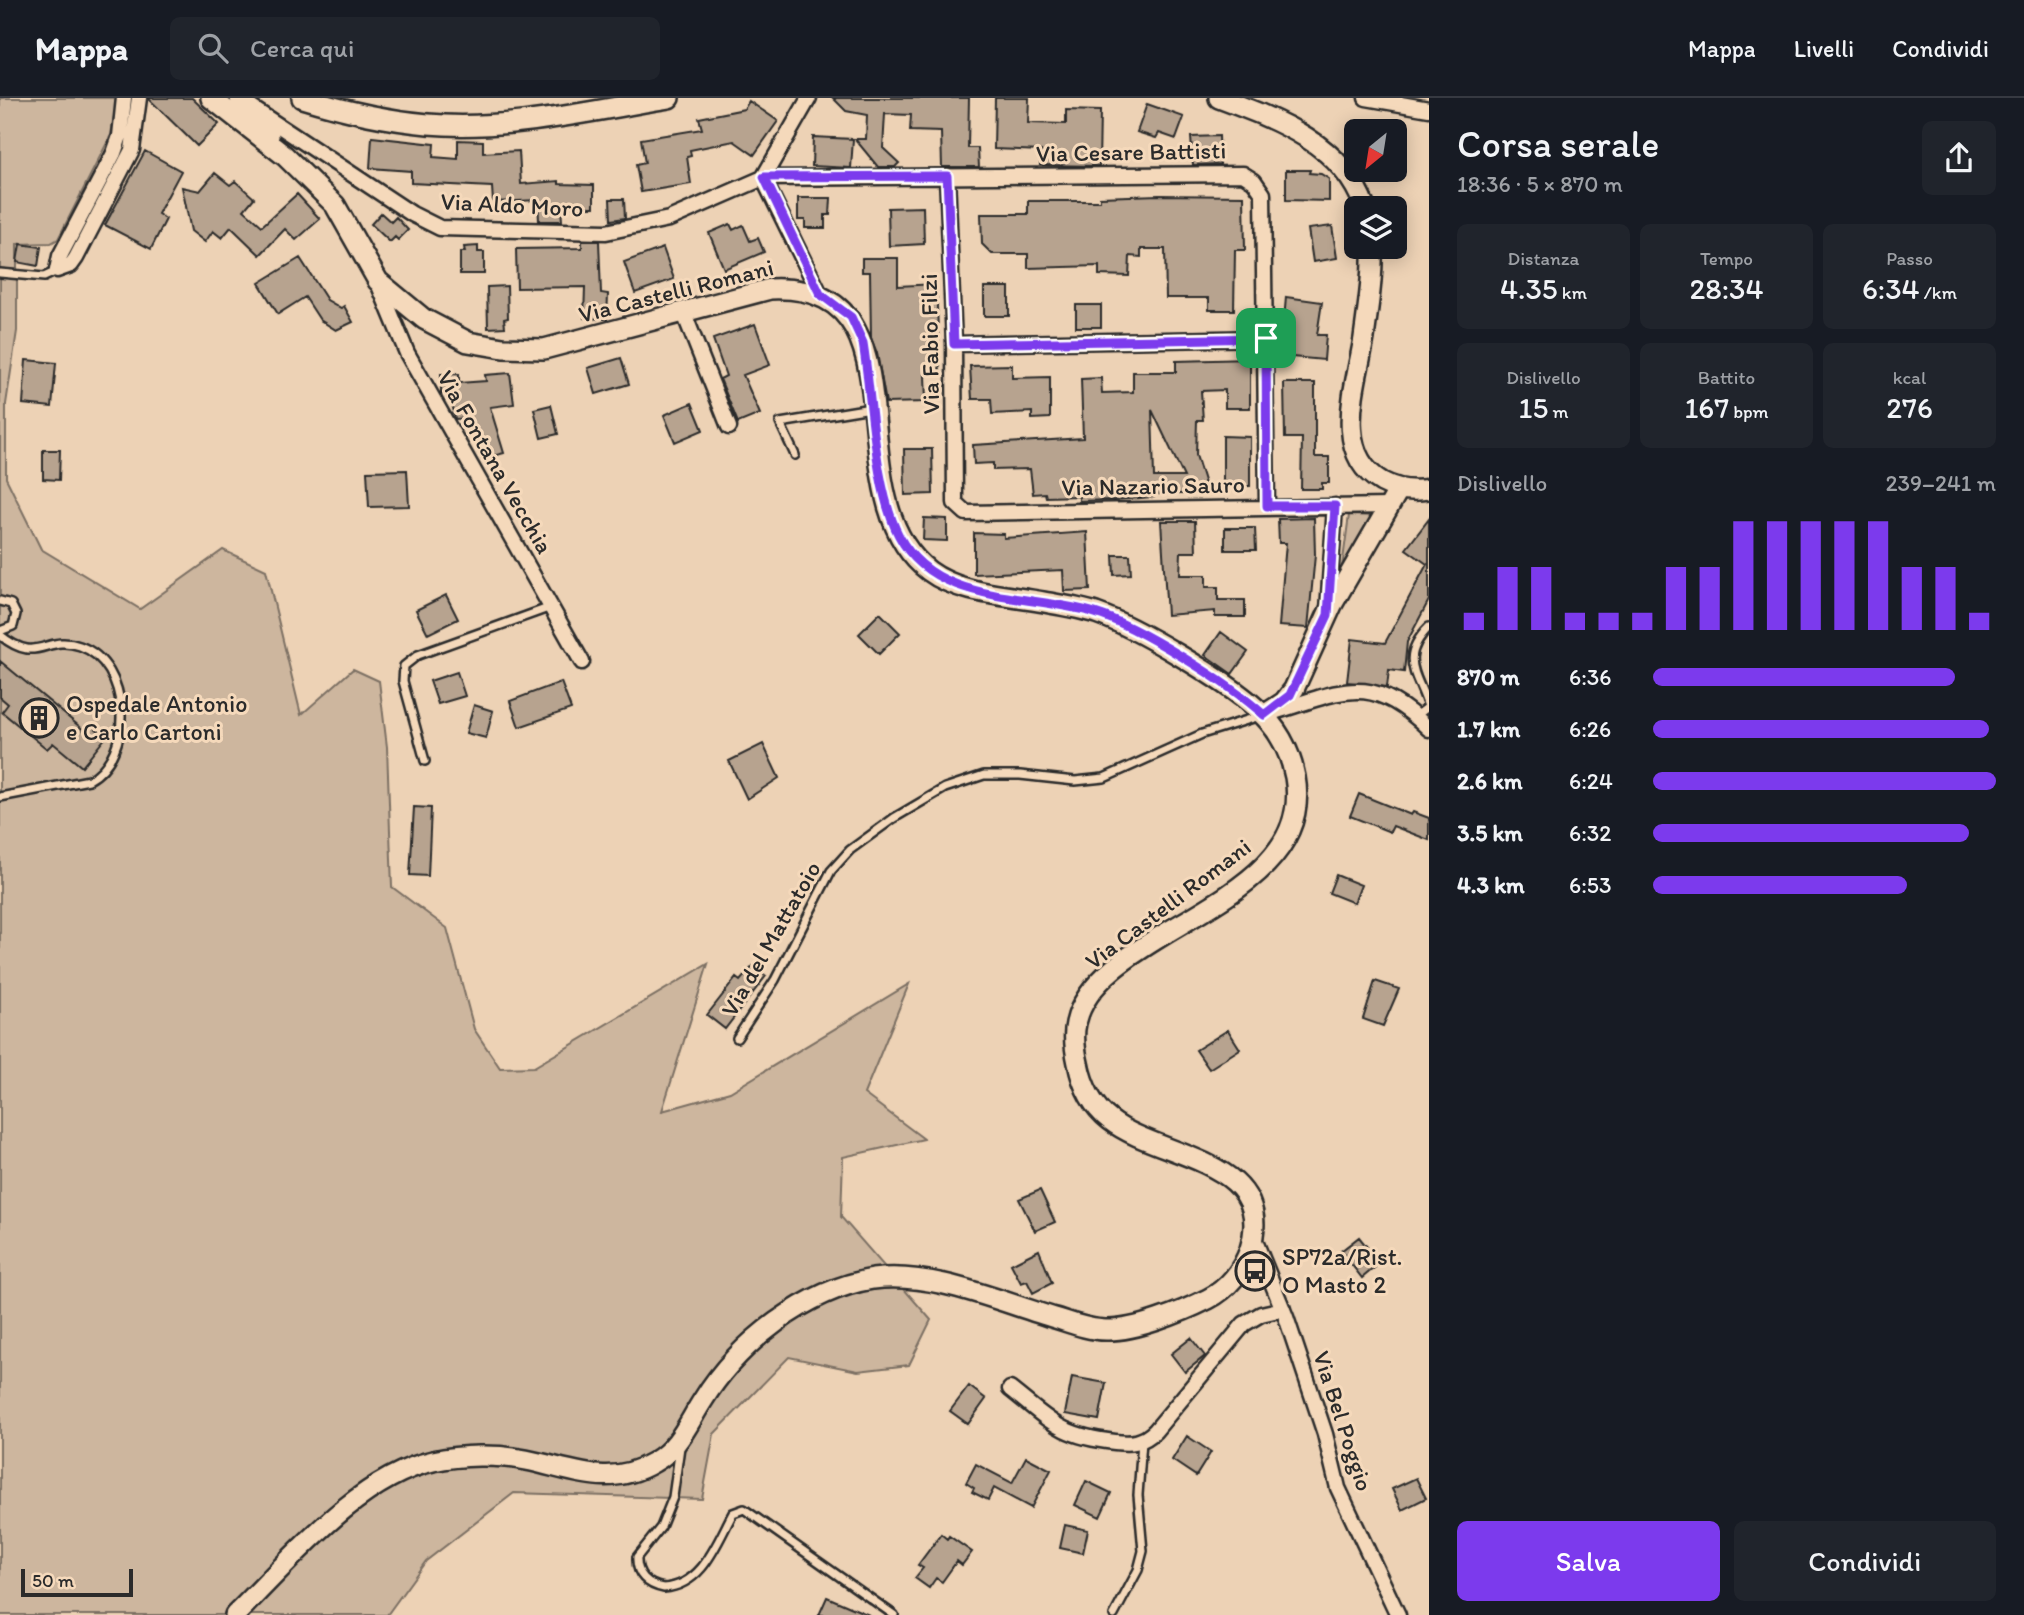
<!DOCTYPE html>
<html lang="it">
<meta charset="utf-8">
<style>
:root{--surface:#171b24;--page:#20242c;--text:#f1f3f6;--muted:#9ea1a6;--line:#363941;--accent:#7c3aed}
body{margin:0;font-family:Itim,sans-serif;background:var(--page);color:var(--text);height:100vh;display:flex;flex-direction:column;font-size:26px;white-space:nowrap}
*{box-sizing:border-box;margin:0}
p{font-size:23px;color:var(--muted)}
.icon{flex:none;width:38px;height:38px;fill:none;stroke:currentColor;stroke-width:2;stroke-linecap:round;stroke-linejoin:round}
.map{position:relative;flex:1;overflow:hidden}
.drawer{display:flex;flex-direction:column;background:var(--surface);width:595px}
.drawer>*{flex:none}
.needle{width:46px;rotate:210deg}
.tools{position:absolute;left:1344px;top:21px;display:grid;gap:14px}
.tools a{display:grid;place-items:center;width:63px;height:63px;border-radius:10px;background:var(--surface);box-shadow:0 4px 18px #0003;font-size:35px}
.scale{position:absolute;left:21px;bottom:18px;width:112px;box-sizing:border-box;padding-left:7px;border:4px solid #2b2b2b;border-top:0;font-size:19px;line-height:24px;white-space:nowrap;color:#2b2b2b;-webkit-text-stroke:5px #f5d9bb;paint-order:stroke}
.pin{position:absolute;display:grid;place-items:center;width:60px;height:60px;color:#fff;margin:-30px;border-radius:14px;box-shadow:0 4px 10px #0006}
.round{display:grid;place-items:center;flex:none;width:74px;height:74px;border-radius:10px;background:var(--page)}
.overview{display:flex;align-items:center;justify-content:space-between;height:119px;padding:0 28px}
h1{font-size:38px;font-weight:600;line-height:52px}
.stats{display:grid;grid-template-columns:repeat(3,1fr);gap:10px;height:119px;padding:7px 28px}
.stats div{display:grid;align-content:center;border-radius:10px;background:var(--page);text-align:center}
.stats b{font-size:30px;font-weight:600}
.stats small{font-size:19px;font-weight:400}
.stats p{font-size:19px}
.chart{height:196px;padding:14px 28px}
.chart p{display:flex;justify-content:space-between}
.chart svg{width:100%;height:126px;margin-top:7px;stroke:var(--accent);stroke-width:6}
.action{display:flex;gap:14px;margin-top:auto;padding:14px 28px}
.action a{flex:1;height:80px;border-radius:10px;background:var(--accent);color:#fff;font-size:28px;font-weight:600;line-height:80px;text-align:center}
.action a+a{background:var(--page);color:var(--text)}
ul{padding:0 28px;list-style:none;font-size:23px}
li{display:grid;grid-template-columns:112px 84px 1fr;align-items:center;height:52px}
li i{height:18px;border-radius:9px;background:var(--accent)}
header{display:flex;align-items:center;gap:42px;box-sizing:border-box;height:98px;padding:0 35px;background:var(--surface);border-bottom:2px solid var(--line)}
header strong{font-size:33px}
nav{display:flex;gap:38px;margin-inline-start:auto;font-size:24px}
.search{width:490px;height:63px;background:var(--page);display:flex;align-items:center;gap:18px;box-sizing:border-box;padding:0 24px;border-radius:10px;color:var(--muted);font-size:26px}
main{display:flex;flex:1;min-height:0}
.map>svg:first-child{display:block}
.green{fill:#cdb69e;stroke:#7c7064;stroke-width:2}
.building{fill:#b7a38f;stroke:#2b2b2b;stroke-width:2;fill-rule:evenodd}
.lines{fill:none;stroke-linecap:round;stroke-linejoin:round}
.lane-casing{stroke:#2b2b2b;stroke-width:12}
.street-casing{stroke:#2b2b2b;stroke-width:19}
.secondary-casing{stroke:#2b2b2b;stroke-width:24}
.lane{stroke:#f5d9bb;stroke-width:7}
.street{stroke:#f5d9bb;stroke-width:14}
.secondary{stroke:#f5d9bb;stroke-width:19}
.route-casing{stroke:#fff;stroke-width:14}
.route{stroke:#7c3aed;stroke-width:9}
.labels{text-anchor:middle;stroke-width:6;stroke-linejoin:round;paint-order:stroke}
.street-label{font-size:24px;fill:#2b2b2b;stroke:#f5d9bb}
.poi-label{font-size:24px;fill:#2b2b2b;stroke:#f5d9bb;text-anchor:start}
</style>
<header>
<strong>Mappa</strong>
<div class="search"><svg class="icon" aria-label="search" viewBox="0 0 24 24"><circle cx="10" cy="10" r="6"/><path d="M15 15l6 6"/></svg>Cerca qui</div>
<nav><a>Mappa</a><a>Livelli</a><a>Condividi</a></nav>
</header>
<main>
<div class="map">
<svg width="1429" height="1517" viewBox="0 0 1429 1517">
<rect width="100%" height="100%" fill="#edd2b5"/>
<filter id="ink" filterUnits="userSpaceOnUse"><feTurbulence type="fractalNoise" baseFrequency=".0143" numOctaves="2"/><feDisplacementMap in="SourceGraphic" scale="14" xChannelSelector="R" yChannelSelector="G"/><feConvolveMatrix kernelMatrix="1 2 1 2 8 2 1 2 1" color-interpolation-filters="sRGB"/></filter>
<g filter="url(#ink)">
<!-- green -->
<path class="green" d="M0,0H117L111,37L58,141L51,145L17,146V233L6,306V380L41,451L140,511L223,452L266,472L301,617L353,571L379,583L387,649L392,789L447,830L474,931L500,970L534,969L708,866L662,1013L730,994L909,886L864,996L924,1041L843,1059L841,1119L931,1222L909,1267L858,1273L789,1259L714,1336L702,1401L514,1395L426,1463L387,1517H0Z
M1349,417L1373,418L1341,477Z"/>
<!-- building -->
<path class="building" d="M148,0H192L219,26L197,48Z
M833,0H969L968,50H978L979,69H942L941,34L910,33L911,17L885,16L883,50L899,65L895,69H878L855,41H866L867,17L846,13Z
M995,0H1029L1028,25L1066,26V12L1100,13L1099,68L1040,67L1041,53L994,51Z
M749,3L778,23L754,57L734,43L690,52L691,58L687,59L691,86L641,94L636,67L645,65L641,41L702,31L699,20L744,11Z
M1147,6L1184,19L1176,41L1159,35L1156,40L1137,34Z
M1219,38L1220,66L1193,67L1191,39Z
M372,39L434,46L433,59L458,61V42L483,43V55L519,53L521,86L559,83V86L594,87V109H561L562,123H539L538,102L493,104L492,89L411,85V73L370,70Z
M813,39L853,41L851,70L812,68Z
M145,53L181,73L158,116L166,121L151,151L105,127Z
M1286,72H1310L1309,75L1321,76L1329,81V103L1286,102Z
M215,75L230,87L235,83L254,100L244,112L262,128L297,96L320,121L296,142L285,131L260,157L231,129L222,140L213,133L205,144L191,133L182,89L200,93Z
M1159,97L1244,98L1245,152H1235L1234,212H1209V200H1166L1165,151H1141V159L1130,158L1129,178L1099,177V168L1028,170V156H992L982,146L981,116H1028V103H1100V99Z
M798,100H831L830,117H825V130H805V122H798Z
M610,101H624L625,120L611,122Z
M923,109L924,146L889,148L888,110Z
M381,115L391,124L396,119L408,132L398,142L395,139L390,144L371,126Z
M730,126L733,132L743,127L750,143L758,140L764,154L724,171L709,135Z
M1332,128L1337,160L1313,164L1308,131Z
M582,143H599L601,195L608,196L607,221L584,220L585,189L517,190L516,151L582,150Z
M20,146L41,149L38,168L17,164Z
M478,148V154H484V176H460V154H465L464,149Z
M663,150L674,181L635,195L624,164Z
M300,160L327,202L341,210L344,208L353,224L336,232L320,222L305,199L278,216L259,185Z
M862,160H898V188L936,186L940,277H925L926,304L886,305L877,255L871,240L870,174H862Z
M507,188L508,220L504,221L505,229L488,230L487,189Z
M984,189H1009V218H984Z
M1286,199L1322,204L1317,237H1326L1324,262L1281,258Z
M1076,207H1101V229H1076Z
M755,226L770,267L743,277L760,316L738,325L720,281L726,278L713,241Z
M621,260L629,286L596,296L588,270Z
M1250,261V310H1225V292L1201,293L1203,322H1197L1196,357L1208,396H1154V399L1114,402L1079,403V398L1046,399L1045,395L1033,396L1030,371L993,372V365L974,366L973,347L1083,340L1081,281L1101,280L1102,295L1133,294V274H1176V263ZM1152,312L1184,379H1154Z
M26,262L56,265L52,309L23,306Z
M1012,267V280L1050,279V320L1032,321V314L992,316L991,301H972L970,268Z
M510,275L514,306L490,309L504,355L482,361L469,320L455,321L451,298L441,296V276H459V285L486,283L485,277Z
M1284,285H1315V359H1329V385H1322V391H1301L1302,340H1285Z
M692,305L703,332L675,344L664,317Z
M551,307L558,336L541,340L534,311Z
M1223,338L1250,339V388H1223Z
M904,351H932L933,396L905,397Z
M43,352H60L59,382L43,381Z
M407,372L409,408L369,409L367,373Z
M924,420L947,421V443L923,442Z
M1314,420L1315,457L1308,530L1279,528L1286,445H1279L1278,421Z
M1429,421V502L1407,544L1404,574L1389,572L1387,589L1347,584L1352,541L1385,545L1427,466L1406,451Z
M1161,423H1195L1196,454H1181L1180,477H1206V489H1218V502H1245V519H1215V513L1167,517Z
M1225,430H1255L1256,452H1225Z
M1087,434L1090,492L1064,493L1063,472L974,476V435L1004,436V440Z
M1113,457H1130L1131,476L1114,477Z
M446,497L458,521L428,536L416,512Z
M880,515L900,535L879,556L859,536Z
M1221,534L1248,554L1232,576L1205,557Z
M0,563L85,633L90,626L106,639L82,669L53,645L47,651L2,614L8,606L0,599Z
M457,574L465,598L438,606L430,583Z
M561,584L571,611L519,629L510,603Z
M474,607L493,613L486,640L466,635Z
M763,646L779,680L747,701L729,663Z
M1359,696L1411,717L1413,714L1429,720V742L1393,728L1390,734L1350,718Z
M414,709L431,710L428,778L410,777Z
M1336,777L1361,787L1354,805L1329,795Z
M753,868L766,878L725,931L707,917L736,880L740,883Z
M1375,883L1399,891L1383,928L1363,921Z
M1228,932L1240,951L1209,971L1196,952Z
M1040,1092L1055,1124L1035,1133L1019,1101Z
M1359,1139L1380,1165L1362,1180L1341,1153Z
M1039,1152L1052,1185L1033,1195L1027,1183L1021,1185L1011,1166Z
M1191,1240L1205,1258L1185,1274L1171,1256Z
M1072,1279L1106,1285L1099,1322L1065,1316Z
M969,1288L986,1301L968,1326L950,1313Z
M1187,1338L1211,1354L1196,1378L1172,1362Z
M1026,1359L1051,1372L1031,1410L994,1390L988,1402L972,1394L974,1390L966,1385L976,1366L1012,1385Z
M1416,1380L1426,1400L1402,1412L1392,1391Z
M1086,1383L1111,1395L1100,1419L1075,1407Z
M1065,1427L1088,1432L1083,1455L1060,1450Z
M941,1436L947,1441L949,1438L972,1454L962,1467L957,1463L942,1484L936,1480L929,1490L915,1480L923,1470L918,1467Z
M827,1499L869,1517H819Z"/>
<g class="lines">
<!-- lane casing -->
<g class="lane-casing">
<path id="lane" d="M0,175L44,179L57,173
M795,357L780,325L871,310
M0,503L11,506L16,516L13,528L0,533
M0,537C39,569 45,535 80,548C131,566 135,657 89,682L0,699
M1416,618L1428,609C1419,578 1397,561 1429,529
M425,663L403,583L404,568L418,557L551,509
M737,940L775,882L831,773L850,752L894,720L945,690L984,677H1020L1075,683L1104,680L1202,636L1260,618
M680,1349L673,1399L661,1429L637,1459C636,1476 647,1487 664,1490C703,1487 716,1446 733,1415L744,1411L894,1517
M1114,1517L1138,1472L1143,1453L1138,1397L1142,1343"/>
</g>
<!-- street casing -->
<g class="street-casing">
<path id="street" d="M124,0L120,38L114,55L60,158L57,172L71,167L76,160L132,52L139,0
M809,0L763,80L820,196
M1366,0L1429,11
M252,10L412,116L440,130L606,134L669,121L763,80L1243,76L1254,83L1263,96L1267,408
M947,78L954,246L955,405L966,415L1390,408
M378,185L407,255L582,564
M683,213L729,329
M954,246L1266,240
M1328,512L1335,408
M1274,614C1344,593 1369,573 1429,631
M1253,1138L1286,1219L1325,1336L1338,1390L1398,1517
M1010,1291C1052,1324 1060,1338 1115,1344C1131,1346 1143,1345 1155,1333L1244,1226L1261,1216L1283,1211"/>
</g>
<!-- secondary casing -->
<g class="secondary-casing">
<path id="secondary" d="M211,0L285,58L335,107L378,183L424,221L468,244L503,250L544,251L770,191C932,184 830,398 929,473C960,496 1006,497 1044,504C1061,507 1080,510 1096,515C1136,529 1225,582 1257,611C1277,629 1290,652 1295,679C1318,807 1097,828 1076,925C1073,938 1075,952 1078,965C1082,986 1092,1008 1110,1022C1159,1061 1277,1060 1250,1151C1243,1172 1228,1191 1208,1201C1182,1214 1135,1233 1106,1232C1089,1232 1071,1225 1055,1220C998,1203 932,1173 873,1181C806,1192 738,1245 703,1302C688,1325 679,1350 654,1364C609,1391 572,1371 526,1362C497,1356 461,1357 433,1363C357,1380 289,1464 235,1517
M240,0L269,38
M302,0C344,13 385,22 428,26C508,33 590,13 669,0
M1219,0C1278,22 1343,46 1365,110
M1372,149C1373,179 1368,210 1364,240C1357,285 1331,355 1382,384C1397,392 1412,394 1429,391
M1264,617L1284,604L1294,591L1332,507L1399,391"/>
</g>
<!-- lane -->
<use href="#lane" class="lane"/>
<!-- street -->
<use href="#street" class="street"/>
<!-- secondary -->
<use href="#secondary" class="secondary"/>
</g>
</g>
<g class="lines" filter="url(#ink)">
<!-- route casing -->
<g class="route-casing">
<path id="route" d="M947,78L954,246L1266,240L1267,408H1335L1328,517L1290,597L1264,617C1230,586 1138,528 1095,515C1030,495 936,508 899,438C874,391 872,299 863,245L851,219L820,196L764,79Z"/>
</g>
<!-- route -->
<use href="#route" class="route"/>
</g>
<!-- icons -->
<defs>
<g id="building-ring" transform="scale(2.0125)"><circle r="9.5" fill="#f5d9bb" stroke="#2b2b2b" stroke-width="1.5"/><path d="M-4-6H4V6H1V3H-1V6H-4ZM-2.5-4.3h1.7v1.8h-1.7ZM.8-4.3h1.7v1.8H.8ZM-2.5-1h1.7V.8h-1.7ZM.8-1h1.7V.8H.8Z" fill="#2b2b2b"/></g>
<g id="bus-ring" transform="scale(2.0125)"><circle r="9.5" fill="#f5d9bb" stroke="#2b2b2b" stroke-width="1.5"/><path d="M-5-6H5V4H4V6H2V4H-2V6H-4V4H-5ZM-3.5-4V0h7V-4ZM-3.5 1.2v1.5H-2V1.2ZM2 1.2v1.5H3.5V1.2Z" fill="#2b2b2b"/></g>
</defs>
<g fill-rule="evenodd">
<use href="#building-ring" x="39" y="620"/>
<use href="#bus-ring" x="1255" y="1173"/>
</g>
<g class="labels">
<!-- street labels -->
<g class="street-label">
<text transform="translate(1131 54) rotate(-1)" y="8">Via Cesare Battisti</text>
<text transform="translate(512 107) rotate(3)" y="8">Via Aldo Moro</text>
<text transform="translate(676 193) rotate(-14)" y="8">Via Castelli Romani</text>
<text transform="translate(930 246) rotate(-91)" y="8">Via Fabio Filzi</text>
<text transform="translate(495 364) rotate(60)" y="8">Via Fontana Vecchia</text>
<text transform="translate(1153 388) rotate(-1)" y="8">Via Nazario Sauro</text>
<text transform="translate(1168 806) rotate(-37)" y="8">Via Castelli Romani</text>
<text transform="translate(771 841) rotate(-60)" y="8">Via del Mattatoio</text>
<text transform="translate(1343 1323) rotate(72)" y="8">Via Bel Poggio</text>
</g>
<!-- poi labels -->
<g class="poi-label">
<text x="66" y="614">Ospedale Antonio<tspan x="66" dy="28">e Carlo Cartoni</tspan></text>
<text x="1282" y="1167">SP72a/Rist.<tspan x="1282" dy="28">O Masto 2</tspan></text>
</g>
</g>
</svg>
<div class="tools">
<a><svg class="needle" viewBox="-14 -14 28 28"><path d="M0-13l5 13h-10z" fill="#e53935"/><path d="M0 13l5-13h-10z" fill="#9ea1a6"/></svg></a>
<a><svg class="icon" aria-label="layers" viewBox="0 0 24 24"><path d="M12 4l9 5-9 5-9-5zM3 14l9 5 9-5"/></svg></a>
</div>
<div class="scale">50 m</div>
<div class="pin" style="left:1266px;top:240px;background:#1e9e55"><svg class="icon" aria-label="arrive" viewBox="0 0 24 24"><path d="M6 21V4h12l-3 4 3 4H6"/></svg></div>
</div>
<section class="drawer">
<div class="overview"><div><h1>Corsa serale</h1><p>18:36 · 5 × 870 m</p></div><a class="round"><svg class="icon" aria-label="share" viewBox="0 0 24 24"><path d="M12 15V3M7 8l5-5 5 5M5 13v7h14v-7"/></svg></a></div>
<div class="stats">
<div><p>Distanza</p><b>4.35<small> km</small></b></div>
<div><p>Tempo</p><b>28:34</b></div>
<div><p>Passo</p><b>6:34<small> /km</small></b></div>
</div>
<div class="stats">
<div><p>Dislivello</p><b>15<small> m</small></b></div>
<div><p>Battito</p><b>167<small> bpm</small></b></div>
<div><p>kcal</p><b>276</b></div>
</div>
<div class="chart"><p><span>Dislivello</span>239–241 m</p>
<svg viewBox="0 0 160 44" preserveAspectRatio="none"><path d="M5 44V38M15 44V22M25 44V22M35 44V38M45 44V38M55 44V38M65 44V22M75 44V22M85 44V6M95 44V6M105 44V6M115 44V6M125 44V6M135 44V22M145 44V22M155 44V38"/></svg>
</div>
<ul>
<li><b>870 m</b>6:36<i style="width:88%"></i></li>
<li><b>1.7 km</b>6:26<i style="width:98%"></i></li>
<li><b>2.6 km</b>6:24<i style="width:100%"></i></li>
<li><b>3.5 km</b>6:32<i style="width:92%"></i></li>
<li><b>4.3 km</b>6:53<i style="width:74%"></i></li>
</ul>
<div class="action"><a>Salva</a><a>Condividi</a></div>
</section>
</main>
